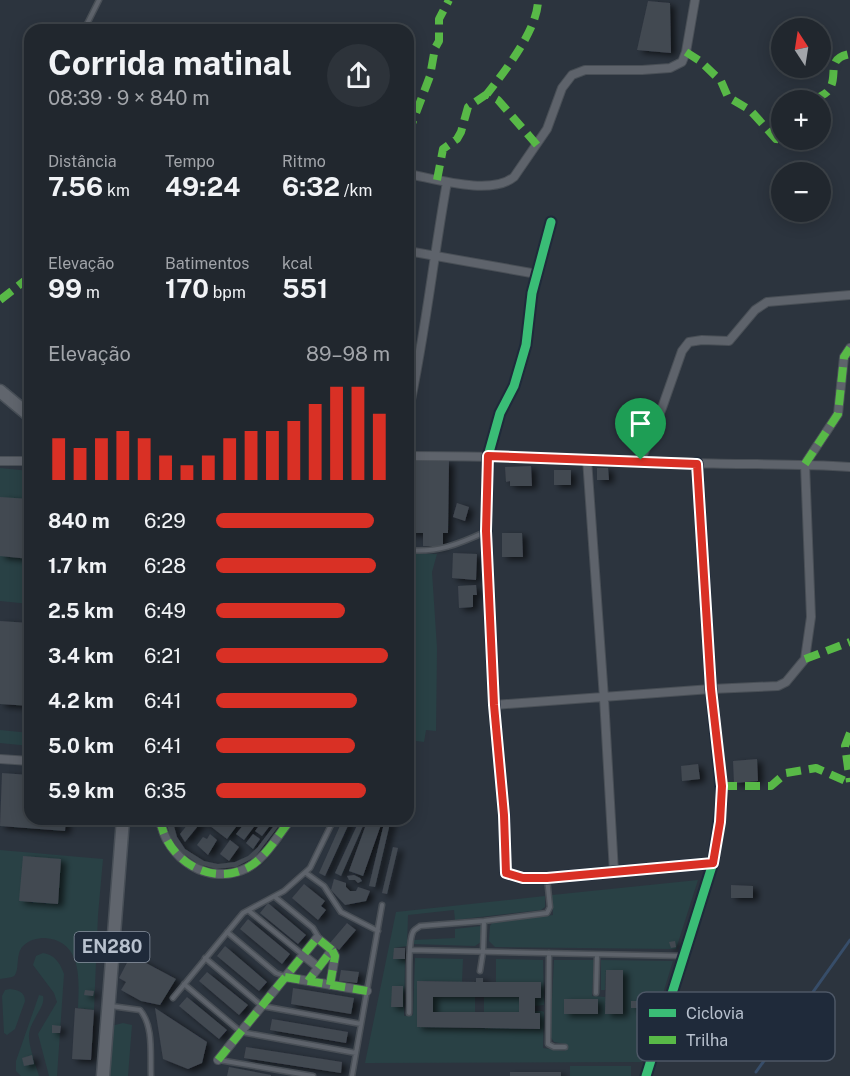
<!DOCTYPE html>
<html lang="pt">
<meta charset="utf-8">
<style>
:root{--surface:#21272e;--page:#2d333a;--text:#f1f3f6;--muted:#a2a5aa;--line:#3e444a;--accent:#d93025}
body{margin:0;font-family:"Public Sans",sans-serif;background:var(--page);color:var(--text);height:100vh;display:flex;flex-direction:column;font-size:22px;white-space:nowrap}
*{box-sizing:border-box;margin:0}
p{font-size:20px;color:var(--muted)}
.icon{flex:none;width:33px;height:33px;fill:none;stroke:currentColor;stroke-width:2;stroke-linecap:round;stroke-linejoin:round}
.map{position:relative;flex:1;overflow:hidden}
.side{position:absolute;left:24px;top:24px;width:390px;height:801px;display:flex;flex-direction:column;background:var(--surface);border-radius:18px;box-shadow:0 3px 15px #0003,0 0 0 2px var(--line)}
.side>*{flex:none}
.needle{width:39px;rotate:348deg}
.buttons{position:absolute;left:771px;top:18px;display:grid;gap:12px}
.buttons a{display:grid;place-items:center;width:60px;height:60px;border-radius:50%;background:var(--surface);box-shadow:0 3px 15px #0003,0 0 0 2px var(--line);font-size:30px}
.pin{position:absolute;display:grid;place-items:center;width:51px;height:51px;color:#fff;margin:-62px -26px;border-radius:50% 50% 50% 0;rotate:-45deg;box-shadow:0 0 6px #0007}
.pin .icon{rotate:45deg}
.round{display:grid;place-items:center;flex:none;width:63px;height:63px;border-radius:32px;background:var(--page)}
.head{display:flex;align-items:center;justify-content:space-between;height:102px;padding:0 24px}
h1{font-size:33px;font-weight:700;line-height:45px}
.metrics{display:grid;grid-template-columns:repeat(3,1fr);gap:9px;height:102px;padding:6px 24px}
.metrics div{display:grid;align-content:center}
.metrics b{font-size:26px;font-weight:700}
.metrics small{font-size:16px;font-weight:400}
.metrics p{font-size:16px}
.chart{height:168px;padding:12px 24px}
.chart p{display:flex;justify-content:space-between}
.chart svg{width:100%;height:108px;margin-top:6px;stroke:var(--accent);stroke-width:6}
ul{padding:0 24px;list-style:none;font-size:20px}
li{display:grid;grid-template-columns:96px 72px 1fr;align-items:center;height:45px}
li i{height:15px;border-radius:8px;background:var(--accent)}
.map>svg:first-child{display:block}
.green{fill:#294145;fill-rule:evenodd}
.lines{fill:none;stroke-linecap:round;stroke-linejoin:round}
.stream{stroke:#374d69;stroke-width:3}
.building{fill:#424851;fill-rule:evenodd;filter:url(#shadow)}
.lane-casing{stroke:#494f56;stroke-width:7}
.street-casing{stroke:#494f56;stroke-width:10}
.primary-casing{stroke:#484f57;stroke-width:15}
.lane{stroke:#5e636b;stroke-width:4}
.street{stroke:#5e636b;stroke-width:8}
.primary{stroke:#60656d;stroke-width:12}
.quiet{stroke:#58b947;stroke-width:8;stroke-dasharray:15 8;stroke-linecap:butt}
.cycleway-casing{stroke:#1f2a3a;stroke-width:13}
.cycleway{stroke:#3abd76;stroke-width:9}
.route-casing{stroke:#fff;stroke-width:12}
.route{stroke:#d93025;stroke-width:8}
.labels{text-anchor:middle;stroke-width:5;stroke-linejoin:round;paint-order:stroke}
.shield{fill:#1f2a3a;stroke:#8a94a2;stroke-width:1.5}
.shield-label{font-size:18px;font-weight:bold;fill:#b8c1ce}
.key{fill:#1f2a3a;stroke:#4d5766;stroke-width:1.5}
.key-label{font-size:16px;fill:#b8c1ce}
</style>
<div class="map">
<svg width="850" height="1076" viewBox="0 0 850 1076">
<defs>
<filter id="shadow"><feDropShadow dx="5" dy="3" stdDeviation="3" flood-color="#0009"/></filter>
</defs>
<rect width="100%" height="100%" fill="#2c343e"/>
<!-- green -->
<path class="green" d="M0,468L30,471V604L0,601Z
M408,553L437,554L432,572L437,648L436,731L426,730L424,742L408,740Z
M0,730L30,733V746L0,743Z
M0,850L103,859L98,915L94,1010L78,1008C79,981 83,941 45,938C37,938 29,940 23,946C15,954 20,971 14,976C11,978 3,978 0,979Z
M698,880L676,949L495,947L489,941L490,926L492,923L553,915L552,895Z
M545,896V907L541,910L455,920L454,910L408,915L407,946L394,948V959H405L404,1016L413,1015L415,958L463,959L462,982L417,981V1027L540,1028V1013H535V1011H542L544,1012L543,1048L565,1051V1044L554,1042L550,1036L554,960H594L592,996L605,997L623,1013V970H606L605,990H601V960L673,961L642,1062L365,1063L396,912ZM564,999H598V1014L564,1013Z
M481,926V942L475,946L413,944V940L455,938V929Z
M43,953C55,955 60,963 64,974L57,1076H49L38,1034L57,1002L54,993L33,965L36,956Z
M496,959L543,960L544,1005L535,1006V998H541V982H496Z
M10,989C18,990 25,992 25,1001L15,1029L7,1035L4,1033L2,996L5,990Z
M39,995L43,996C46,1007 30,1020 29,1035C28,1044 36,1066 39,1076H21L16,1071V1061Z
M433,997H475V1012H433Z
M484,997H519V1012H484Z
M123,1023L132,1025L128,1076H108L111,1026Z
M570,1066H631V1076H570Z"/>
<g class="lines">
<!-- stream -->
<path class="stream" d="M756,1072L850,940"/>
</g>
<!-- building -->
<path class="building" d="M648,1L670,3L671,53L637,50Z
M408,461H449L448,533H443V546H423V533H408Z
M531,466L532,486H510V481L506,482L505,467Z
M597,468H608L609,480H597Z
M554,470H571V485H554Z
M0,497L30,499V559L0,556Z
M457,503L469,507L465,521L453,517Z
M502,533H522L523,557H502Z
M453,553L477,554L476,580L452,578Z
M476,585L477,595H473V607L459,608L458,586Z
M0,621L30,623V706L0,704Z
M757,759L758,781L734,783L733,761Z
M698,764L700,779L682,781L681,766Z
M2,773L30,775V819H66L65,831L0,826Z
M166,819H172L177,837L185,849L204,861L218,864L235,862L248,856L257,848L279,819H284L255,857L236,867L216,869L198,864L181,852L170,837Z
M192,819H199L202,821L185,842L180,834Z
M201,819H242L227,839Z
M248,819H260L244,840L236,834Z
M264,819H275L262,836L255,831Z
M343,819H351L325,876L319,873Z
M360,819H366L341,876L335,873Z
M368,819H383L363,876L349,871Z
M385,819H391L375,887L369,886Z
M210,834L217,840L208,855L197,845L203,837L207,839Z
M253,834L260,839L253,849L246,843Z
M230,840L239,847L229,861L220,854Z
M393,847L398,848L387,894L382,893Z
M23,856L61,859L58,904L19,901Z
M354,875L360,878L362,881L358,883L355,880H349L347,876Z
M334,879L346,883V887L350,891H356L358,887L370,891L366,901L345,905L331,890Z
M304,884L325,901L321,906L326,910L318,920L292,898Z
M731,885L753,886V898H731Z
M268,903L306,935L298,944L260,913Z
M248,919L290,954L282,964L240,929Z
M347,923L356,930L339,950L330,943Z
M675,941L676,947L671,948L669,942Z
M225,946L267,982L259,991L217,956Z
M394,948H405V959H393Z
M131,955L176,979L160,1005L141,1001L121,990L126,982L119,978Z
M341,970L359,972L357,983L339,981Z
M606,970H623V1014H605Z
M207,972L248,1005L239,1015L199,981Z
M476,978H483V982H541V998H535V1013H540V1029L417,1027V981L476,982ZM433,997H519V1012H433Z
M392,986H403V1007H391Z
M293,988L354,998L351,1014L291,1004Z
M85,990L94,991L93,996L84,995Z
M187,997L227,1030L219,1039L179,1006Z
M564,999H598V1014H564Z
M631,1001H647V1008H631Z
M75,1008L94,1010L91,1060L72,1059Z
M155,1008L207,1042L202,1063L188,1069L163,1059Z
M272,1019L348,1032L346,1043L270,1030Z
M52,1025L61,1026L60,1033H52Z
M246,1047L342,1062L341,1073L244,1058Z
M32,1055L34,1064L24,1066L22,1058Z
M229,1067L271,1075V1076H227Z
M510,1072H561V1076H510Z"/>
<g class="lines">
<!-- lane casing -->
<g class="lane-casing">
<path id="lane" d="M84,30L99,0
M408,550C437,553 459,544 485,532
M408,793L412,803
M306,873L324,886L341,912L378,931
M275,897L313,928L319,938
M249,911L302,954
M227,932L276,973L284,976
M410,950L684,956
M549,953L548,1044L554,1047H565
M205,958L262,1006L361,1024
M480,971L483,952L484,921
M184,984L241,1032L356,1053
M596,993L597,955
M173,998L243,913L284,891L310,868L334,819
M111,1006L140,1010C154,1026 150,1055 151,1076
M409,1013C410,997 407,943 413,932C414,929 418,928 420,926L484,921L547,913L550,907L547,878
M219,1060L313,1076
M352,1076L382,905"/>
</g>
<!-- street casing -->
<g class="street-casing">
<path id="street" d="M408,174C436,179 491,196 514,177L547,129L562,88L572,75L585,70H642L670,68L682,62L686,52L695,0
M551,222L532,293L526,345L514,386L500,413L488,456L486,532L494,705L504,815L506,873L523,878H547L713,863
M408,251L537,274
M408,414C425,338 433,259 447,182
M408,456C504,456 599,460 695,463C747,465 798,463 850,467
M587,459L604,698L614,872
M641,460L662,408L682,351L689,342L702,340L729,341L755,310L767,302L850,295
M0,461H30
M494,705L711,689L778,686L786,682L805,659L811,617L805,464L838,414L844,357L850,348
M0,759L30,761
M160,819C166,859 209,887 247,868C266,858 278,835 291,819
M303,955L318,967
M285,977L367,991
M330,985L335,956L332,950
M218,1060L317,938L332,950L308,981
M646,1076L713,863L722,798L711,689L697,463"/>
</g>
<!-- primary casing -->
<g class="primary-casing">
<path id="primary" d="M0,391L30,416
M103,1076L123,819"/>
</g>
<!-- lane -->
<use href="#lane" class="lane"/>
<!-- street -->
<use href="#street" class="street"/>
<!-- primary -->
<use href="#primary" class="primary"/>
<!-- quiet -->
<path class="quiet" d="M686,52L700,61L721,81L728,97L750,110L776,139L785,140
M815,100C819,96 823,96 827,92C841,77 823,59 850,54
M408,134L430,76L435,48L439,41V19L449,0
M537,145L498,100L487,94C505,71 538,29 538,0
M408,163L413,164
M437,180L443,149L457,139L461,132L468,107L487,94
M0,300L27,279L30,271
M805,464L838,414L844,357L850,348
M805,659L850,642
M850,733L845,746L850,782
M722,786H771L786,773L816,768L850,783
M160,819C166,859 209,887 247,868C266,858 278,835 291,819
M285,977L367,991
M330,985L335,956L332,950
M218,1060L317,938L332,950L308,981"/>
<!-- cycleway casing -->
<g class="cycleway-casing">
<path id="cycleway" d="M551,222L532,293L526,345L514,386L500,413L488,456L486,532L494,705L504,815L506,873L523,878H547L713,863
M646,1076L713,863L722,798L711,689L697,463"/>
</g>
<!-- cycleway -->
<use href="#cycleway" class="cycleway"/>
</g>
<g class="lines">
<!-- route casing -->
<g class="route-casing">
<path id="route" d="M488,456L697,464L711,689L722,786L720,822L713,863L547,878H523L506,873L504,815L494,705L486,531Z"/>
</g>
<!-- route -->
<use href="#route" class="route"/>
</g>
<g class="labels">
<!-- shield labels -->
<rect class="shield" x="74.5" y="932" width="75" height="30" rx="4.5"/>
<g class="shield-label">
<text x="112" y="953">EN280</text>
</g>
</g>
<!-- legend -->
<rect x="637" y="992" width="198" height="69" rx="9" class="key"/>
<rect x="649" y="1009" width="27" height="8" fill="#3abd76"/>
<rect x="649" y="1036" width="27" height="8" fill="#58b947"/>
<g class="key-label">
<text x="686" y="1019">Ciclovia</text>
<text x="686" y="1046">Trilha</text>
</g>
</svg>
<div class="buttons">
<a><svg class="needle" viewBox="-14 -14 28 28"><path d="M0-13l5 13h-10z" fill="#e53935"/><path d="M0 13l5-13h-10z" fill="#a2a5aa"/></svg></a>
<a>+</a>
<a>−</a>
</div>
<div class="pin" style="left:641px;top:460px;background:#1e9e55"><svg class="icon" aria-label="arrive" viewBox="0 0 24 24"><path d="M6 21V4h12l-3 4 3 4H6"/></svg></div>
<section class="side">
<div class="head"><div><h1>Corrida matinal</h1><p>08:39 · 9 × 840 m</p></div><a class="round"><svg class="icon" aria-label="share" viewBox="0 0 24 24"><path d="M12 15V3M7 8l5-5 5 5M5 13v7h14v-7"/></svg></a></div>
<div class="metrics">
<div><p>Distância</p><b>7.56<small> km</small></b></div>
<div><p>Tempo</p><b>49:24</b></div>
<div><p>Ritmo</p><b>6:32<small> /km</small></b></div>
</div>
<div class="metrics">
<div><p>Elevação</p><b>99<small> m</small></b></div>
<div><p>Batimentos</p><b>170<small> bpm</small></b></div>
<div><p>kcal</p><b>551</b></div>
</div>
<div class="chart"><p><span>Elevação</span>89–98 m</p>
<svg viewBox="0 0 160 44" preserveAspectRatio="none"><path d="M5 44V27M15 44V31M25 44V27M35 44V24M45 44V27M55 44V34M65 44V38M75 44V34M85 44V27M95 44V24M105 44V24M115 44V20M125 44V13M135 44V6M145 44V6M155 44V17"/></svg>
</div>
<ul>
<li><b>840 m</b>6:29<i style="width:91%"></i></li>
<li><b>1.7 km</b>6:28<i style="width:92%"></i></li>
<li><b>2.5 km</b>6:49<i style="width:74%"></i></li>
<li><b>3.4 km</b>6:21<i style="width:99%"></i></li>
<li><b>4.2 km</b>6:41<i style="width:81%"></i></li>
<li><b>5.0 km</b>6:41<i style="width:80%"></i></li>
<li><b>5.9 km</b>6:35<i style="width:86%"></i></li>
</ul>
</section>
</div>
